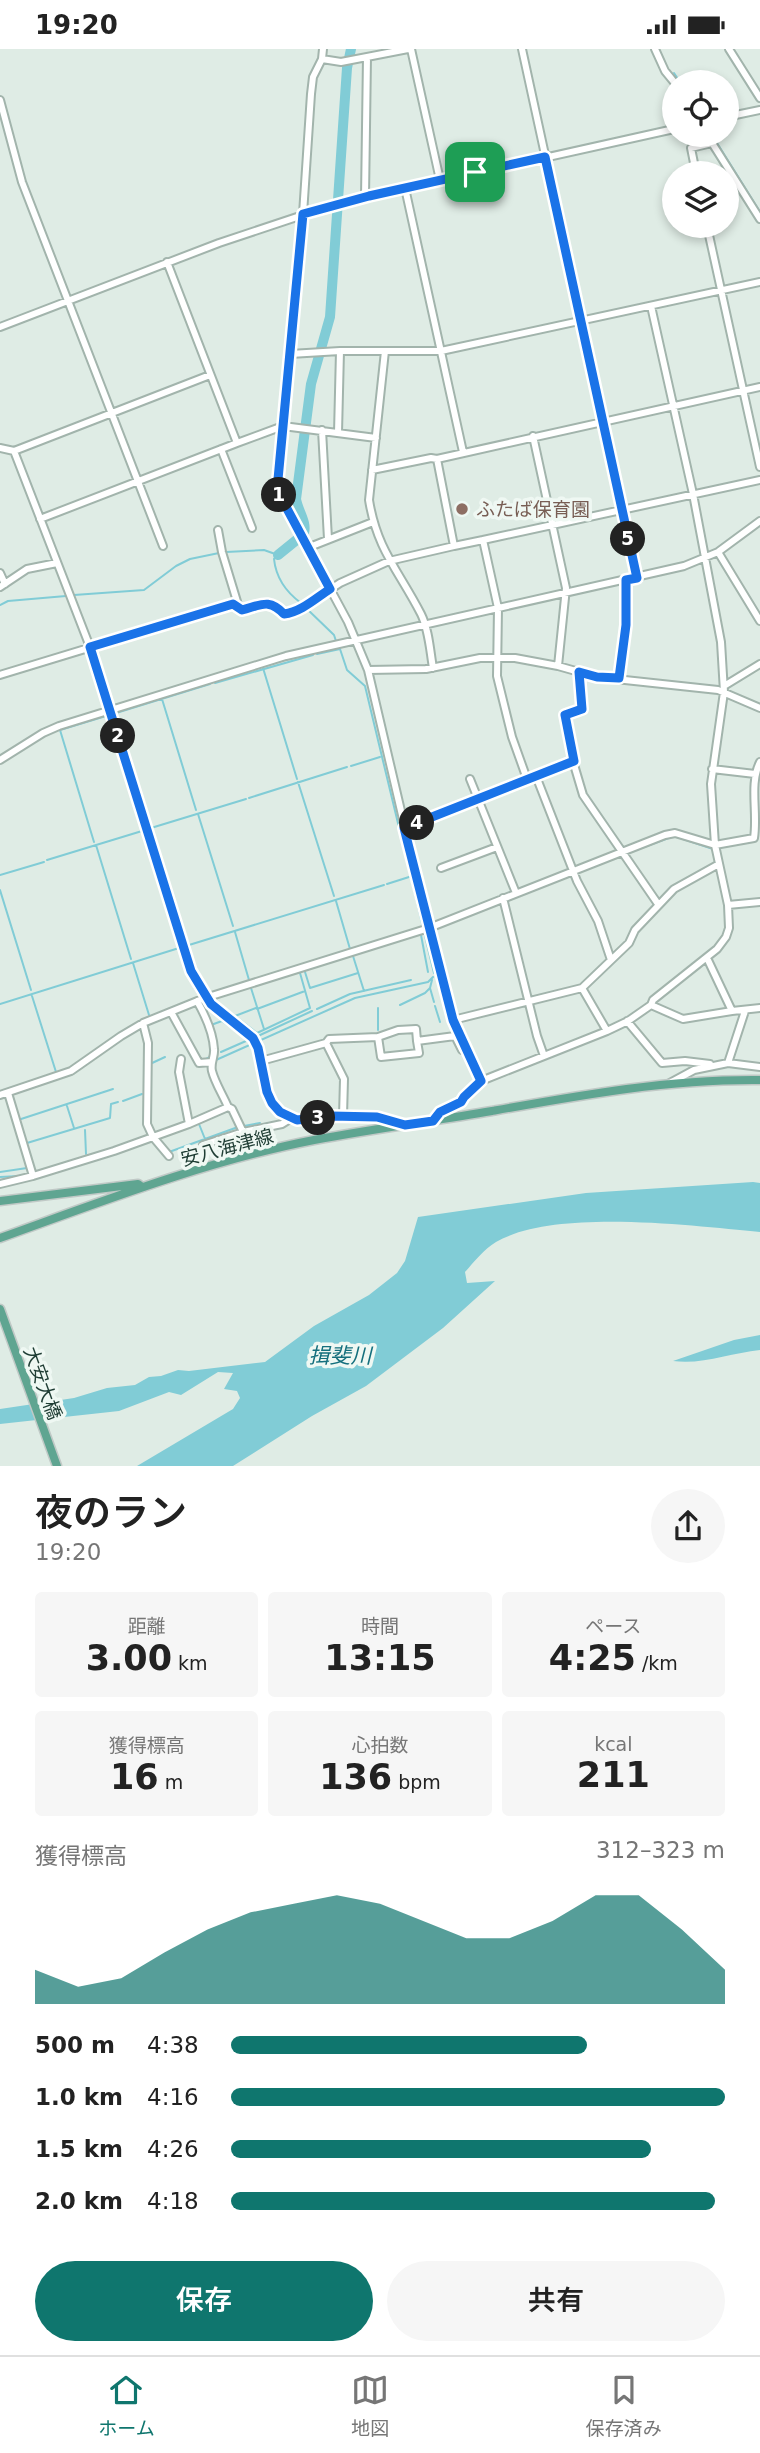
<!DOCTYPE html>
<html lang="ja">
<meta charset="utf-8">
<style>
:root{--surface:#fff;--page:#f6f6f6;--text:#222;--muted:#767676;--line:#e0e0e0;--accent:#0f766e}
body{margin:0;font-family:"DejaVu Sans","Noto Sans JP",sans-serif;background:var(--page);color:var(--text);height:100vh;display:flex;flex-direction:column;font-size:26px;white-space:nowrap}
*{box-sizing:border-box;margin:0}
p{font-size:23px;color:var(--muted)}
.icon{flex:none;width:38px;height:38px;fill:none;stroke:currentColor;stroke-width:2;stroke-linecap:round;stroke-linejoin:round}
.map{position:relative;height:1417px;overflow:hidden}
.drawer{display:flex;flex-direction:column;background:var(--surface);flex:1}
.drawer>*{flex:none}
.fabs{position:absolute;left:662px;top:21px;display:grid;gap:14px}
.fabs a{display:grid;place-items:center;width:77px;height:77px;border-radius:50%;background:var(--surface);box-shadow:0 4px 10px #0003;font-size:35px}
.pin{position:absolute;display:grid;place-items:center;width:60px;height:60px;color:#fff;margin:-30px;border-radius:14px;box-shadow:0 4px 10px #0006}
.km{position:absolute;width:35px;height:35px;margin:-18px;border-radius:50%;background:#222;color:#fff;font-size:19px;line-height:35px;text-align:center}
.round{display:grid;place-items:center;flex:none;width:74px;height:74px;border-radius:37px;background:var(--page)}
.summary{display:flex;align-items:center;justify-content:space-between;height:119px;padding:0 35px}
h1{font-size:38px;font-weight:600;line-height:52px}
.figures{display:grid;grid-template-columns:repeat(3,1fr);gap:10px;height:119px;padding:7px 35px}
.figures div{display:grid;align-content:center;border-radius:7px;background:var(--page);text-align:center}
.figures b{font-size:35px;font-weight:600}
.figures small{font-size:19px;font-weight:400}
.figures p{font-size:19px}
.chart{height:196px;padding:14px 35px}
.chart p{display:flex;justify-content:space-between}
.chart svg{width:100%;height:126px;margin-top:7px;fill:var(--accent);opacity:.7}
.button{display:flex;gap:14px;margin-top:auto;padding:14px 35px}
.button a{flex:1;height:80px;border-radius:42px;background:var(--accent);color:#fff;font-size:28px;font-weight:600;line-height:80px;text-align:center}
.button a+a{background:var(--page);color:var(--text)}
ul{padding:0 35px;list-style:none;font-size:23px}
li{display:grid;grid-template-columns:112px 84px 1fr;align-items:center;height:52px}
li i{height:18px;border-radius:9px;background:var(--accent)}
.status{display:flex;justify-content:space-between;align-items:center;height:49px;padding:0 35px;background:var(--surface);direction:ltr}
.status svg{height:19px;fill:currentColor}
.tabs{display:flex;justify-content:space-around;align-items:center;height:98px;border-top:2px solid var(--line);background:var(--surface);font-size:19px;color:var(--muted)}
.tabs a{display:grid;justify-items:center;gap:4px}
.tabs .active{color:var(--accent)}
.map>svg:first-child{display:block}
.water{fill:#81ccd6}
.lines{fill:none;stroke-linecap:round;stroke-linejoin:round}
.stream{stroke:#81ccd6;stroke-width:2}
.river{stroke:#81ccd6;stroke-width:10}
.minor-casing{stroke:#a2b4ac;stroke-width:10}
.major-casing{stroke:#c0c9c6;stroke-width:11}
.minor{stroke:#fff;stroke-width:6}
.major{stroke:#5fa591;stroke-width:8}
.route-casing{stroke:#fff;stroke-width:14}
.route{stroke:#1a73e8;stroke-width:9}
.education-dot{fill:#8d6e63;stroke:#eff8f3;stroke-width:2.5}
.labels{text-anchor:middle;stroke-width:7;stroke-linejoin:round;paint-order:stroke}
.education-label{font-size:19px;fill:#785e54;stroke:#eff8f3;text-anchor:start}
.street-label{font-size:19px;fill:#1f3d34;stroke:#eff8f3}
.water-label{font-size:21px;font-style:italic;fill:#146f7d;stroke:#eff8f3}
</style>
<div class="status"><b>19:20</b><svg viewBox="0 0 49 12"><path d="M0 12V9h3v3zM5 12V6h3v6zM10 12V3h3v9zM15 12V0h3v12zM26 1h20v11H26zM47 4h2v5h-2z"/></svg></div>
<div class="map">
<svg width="760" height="1417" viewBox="0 0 760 1417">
<rect width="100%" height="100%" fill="#dfece5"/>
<!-- water -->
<path class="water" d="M753,1133L760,1134V1183C692,1177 555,1159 496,1193C484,1200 474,1213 465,1223L467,1234L495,1232L443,1279L366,1337L312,1367L233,1417H137L233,1360L240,1349L237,1342L224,1340L233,1324L218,1323L181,1346L169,1343L119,1362L0,1375V1360L74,1349L107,1339L135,1336L149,1328L161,1327L178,1321L189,1322L265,1313L314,1277L369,1246L397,1224L405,1212L418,1168L586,1144Z
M760,1286V1301C731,1304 702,1316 673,1312L734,1291Z"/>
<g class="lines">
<!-- stream -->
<path class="stream" d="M674,24L680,33
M712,86L760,163
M226,503L264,501L278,506L274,510C276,529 286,543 301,554
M74,546L144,541L176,517L190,510L219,504
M0,556L8,552L66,547
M305,558L334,586L336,592
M339,597L347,621L365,637L434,924
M317,605L340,600
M263,619L297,730
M215,634L313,606
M162,650L196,761
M116,664L210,635
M351,717L380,708
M298,733L334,847
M249,749L347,718
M198,765L233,877
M151,779L246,750
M94,793L60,681L106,667
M96,796L131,910
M636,801L674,787L713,800
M47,811L142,782
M0,826L44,813
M387,835L409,828
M0,841L31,941
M336,852L350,900
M235,883L249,931
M424,884L421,886L428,923
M189,896L384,836
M353,907L364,942
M133,914L149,966
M305,923L310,939L358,924
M432,931L430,939L434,953
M251,939L264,980
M32,947L56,1023
M213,950L257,984L310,959L300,924
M0,955L179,899
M400,956L425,944L430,939
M435,957L440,973
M378,959V981
M257,960L305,942
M317,960L350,945L411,931
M207,965L206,961L210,959
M235,967L256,959
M211,976L222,972L237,983
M258,987L312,962
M253,1000L264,1043L272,1061
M221,1003L246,992
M206,1010L210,1008L211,998
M216,1011L355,949L428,933L433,928
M150,1015L165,1008
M123,1052L142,1045
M67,1057L74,1079
M18,1071L113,1040
M199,1075L205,1090
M244,1077L260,1074
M85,1081L86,1105
M27,1094L110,1069L111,1055L118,1053
M168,1101L169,1103L238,1078
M0,1123L27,1119
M0,1128L20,1127"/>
<!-- river -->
<path class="river" d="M304,484C307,473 298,462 296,450L311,335L330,268L347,19L351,0
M278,506L299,489"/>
<!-- minor casing -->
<g class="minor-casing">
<path id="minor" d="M323,0L322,10L313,28L311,45L303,165L277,441L348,573L368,621L420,843L453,971L481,1032
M411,0L440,131
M522,0L637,529
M655,0L665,22L674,33
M729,0L760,49
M322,10L341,13L408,0
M0,51L22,133L163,497
M726,68L760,61
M707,86L760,170
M696,124L691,99L712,94
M405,139L463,403
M365,148L367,8
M707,177L760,418
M0,278L219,194L333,156L674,80
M385,302L369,451C377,501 399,522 421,565C429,581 430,602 433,619
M290,305L340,302H441L760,233
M322,381L328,490
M338,384L340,302
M533,387L566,539L558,617
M237,394L283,377L376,389
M0,399L14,402L210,326
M221,400L252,479
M14,402L90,598L191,922C196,933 201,945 210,954C224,969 247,977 257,997C269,1021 259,1059 292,1070C304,1074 317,1069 329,1068C355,1065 378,1068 403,1075
M437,410L454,497L483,491L498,559L497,627L512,688L527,730
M372,421L431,409L437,410L760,338
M40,470L237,394L167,213
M218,481L222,503L239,559
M483,491L760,431
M307,499L373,473
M718,503L760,572
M0,524L5,535
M0,538L27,520L57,514
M368,621L426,620L480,609H515L558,617L597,628L718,641L760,659
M579,623L582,660L565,666L575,719L583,746L658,855
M0,626L233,555L242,561C260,556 269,549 283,565L305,557L340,534L389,512L454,497
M619,629L626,576V531
M724,637L760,615
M0,711L43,684L59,677L286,607L684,517L718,503L760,472
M712,720L755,725
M536,727L574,712
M470,730L516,844
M404,779L536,727L577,832L598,872L611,911
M441,819L497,798
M503,849L537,987L544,1007
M728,856L760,853
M707,909L732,962L760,959
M197,952C205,966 213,984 214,1000C215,1007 210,1014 212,1022C215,1034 223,1046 228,1058L232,1060L243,1083
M651,956L683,970L732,962
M171,963L199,1014L212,1013
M453,971L582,939
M627,972L662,1014L685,1012L710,1015
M143,974L148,994L147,1075L153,1088L169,1107
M607,982L582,939L629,894L635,881L674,840L719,815
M378,988L381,1008L419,1004L417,992L455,987L462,1001
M326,994L344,1030L343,1067
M181,1010L179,1023L189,1075
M261,1012L326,994L329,990L378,988L398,981L416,980L417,992
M728,1014L760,1018
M670,1034L694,1021L728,1014L745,962
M8,1044L33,1127L114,1102L189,1075L228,1058
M0,1046L71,1022L121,987L143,974L205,949L429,879L665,786L675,784L715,796L754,789C758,764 749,735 760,713
M434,1072L440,1063L461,1053L464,1048L481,1032L607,982L628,972L651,956L653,951L717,900L726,888L729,879L728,856L715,796L711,735L724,643L721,593L693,445L651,257
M203,1096L243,1083L282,1075L290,1070
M0,1135L33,1127"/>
</g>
<!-- major casing -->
<g class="major-casing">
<path id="major" d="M0,1152L138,1135L142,1138
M0,1189C103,1152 206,1112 314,1091C373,1080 433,1072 492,1062C581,1046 669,1030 760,1031
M0,1260L57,1417"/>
</g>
<!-- minor -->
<use href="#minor" class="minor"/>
<!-- major -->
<use href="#major" class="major"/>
</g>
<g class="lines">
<!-- route casing -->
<g class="route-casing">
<path id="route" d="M545,108L637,529L626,531V576L619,629L597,628L579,623L582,660L565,666L574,712L404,779L453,971L481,1032L464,1048L461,1053L440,1063L433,1072L405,1076L377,1068L331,1067L297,1071L280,1063L272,1054L267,1043L258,999L253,989L211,955L191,922L90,598L233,555L242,561C261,556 269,549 284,565C301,563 316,549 330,540L277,441L303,165L369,147Z"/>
</g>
<!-- route -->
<use href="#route" class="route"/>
</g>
<!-- markers -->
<circle class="education-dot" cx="462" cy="460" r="7"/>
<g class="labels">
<!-- education labels -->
<g class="education-label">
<text x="476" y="467">ふたば保育園</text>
</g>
<!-- street labels -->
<g class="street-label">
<text transform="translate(227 1098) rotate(-15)" y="7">安八海津線</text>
<text transform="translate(43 1334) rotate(70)" y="7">大安大橋</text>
</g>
<!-- water labels -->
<g class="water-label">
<text x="340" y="1314">揖斐川</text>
</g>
</g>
</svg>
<div class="fabs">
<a><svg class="icon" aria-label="locate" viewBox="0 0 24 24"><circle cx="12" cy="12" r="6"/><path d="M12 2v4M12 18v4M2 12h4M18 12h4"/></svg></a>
<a><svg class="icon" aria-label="layers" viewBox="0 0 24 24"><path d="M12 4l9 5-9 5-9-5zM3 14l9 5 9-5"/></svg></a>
</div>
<div class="pin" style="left:475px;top:123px;background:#1e9e55"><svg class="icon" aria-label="arrive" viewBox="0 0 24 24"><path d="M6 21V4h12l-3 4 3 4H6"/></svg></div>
<b class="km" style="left:279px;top:446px">1</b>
<b class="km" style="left:118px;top:687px">2</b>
<b class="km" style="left:318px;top:1069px">3</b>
<b class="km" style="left:417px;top:774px">4</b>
<b class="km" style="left:628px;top:490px">5</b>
</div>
<section class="drawer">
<div class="summary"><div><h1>夜のラン</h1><p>19:20</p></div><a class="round"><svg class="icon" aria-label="share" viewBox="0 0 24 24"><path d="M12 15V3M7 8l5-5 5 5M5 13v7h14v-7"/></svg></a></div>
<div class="figures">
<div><p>距離</p><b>3.00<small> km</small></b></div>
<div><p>時間</p><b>13:15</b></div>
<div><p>ペース</p><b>4:25<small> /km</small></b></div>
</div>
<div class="figures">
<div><p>獲得標高</p><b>16<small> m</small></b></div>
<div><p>心拍数</p><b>136<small> bpm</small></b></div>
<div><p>kcal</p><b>211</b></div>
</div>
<div class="chart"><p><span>獲得標高</span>312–323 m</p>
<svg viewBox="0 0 160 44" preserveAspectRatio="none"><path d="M0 44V32L10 38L20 35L30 26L40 18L50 12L60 9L70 6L80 9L90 15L100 21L110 21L120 15L130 6L140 6L150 18L160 32V44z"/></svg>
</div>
<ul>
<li><b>500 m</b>4:38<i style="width:72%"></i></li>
<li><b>1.0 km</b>4:16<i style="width:100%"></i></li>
<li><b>1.5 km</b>4:26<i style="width:85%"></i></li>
<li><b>2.0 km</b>4:18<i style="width:98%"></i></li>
</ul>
<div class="button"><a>保存</a><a>共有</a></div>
</section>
<nav class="tabs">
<a class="active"><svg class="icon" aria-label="home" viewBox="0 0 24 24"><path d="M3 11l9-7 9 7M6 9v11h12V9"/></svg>ホーム</a>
<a><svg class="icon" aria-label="map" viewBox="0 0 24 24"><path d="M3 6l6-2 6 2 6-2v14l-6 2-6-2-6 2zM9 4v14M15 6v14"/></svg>地図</a>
<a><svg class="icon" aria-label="saved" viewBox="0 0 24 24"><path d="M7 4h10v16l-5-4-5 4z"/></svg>保存済み</a>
</nav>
